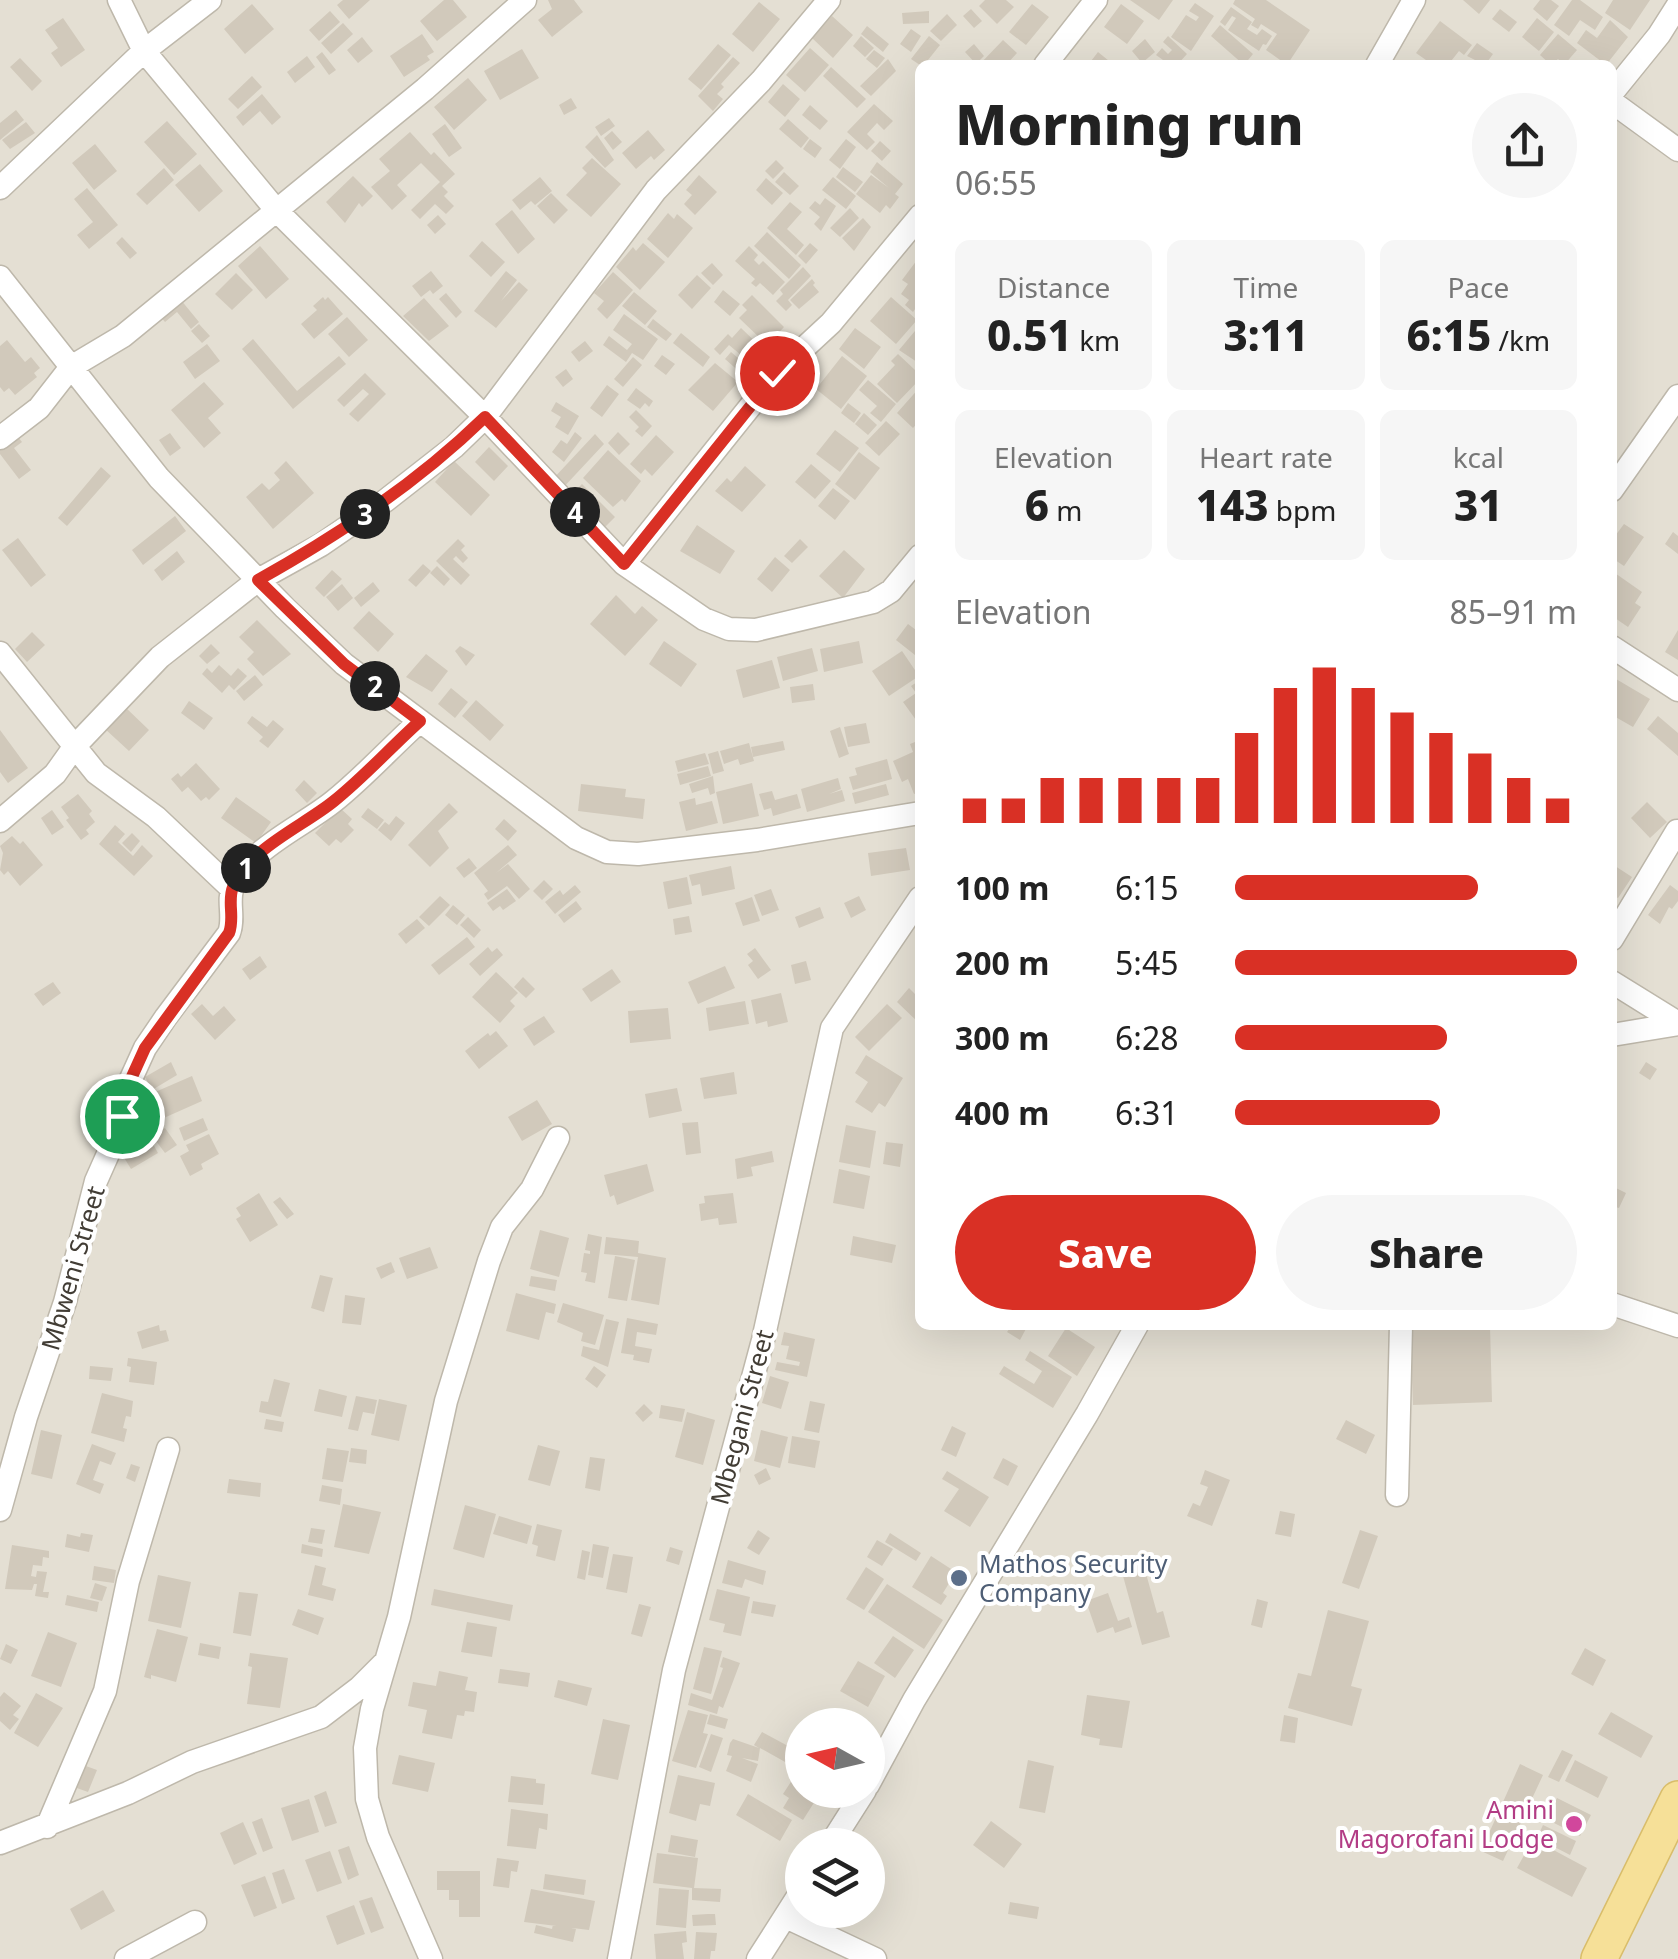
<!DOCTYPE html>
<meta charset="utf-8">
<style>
:root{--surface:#fff;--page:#f6f6f6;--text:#222;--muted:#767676;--accent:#d93025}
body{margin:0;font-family:"Noto Sans",sans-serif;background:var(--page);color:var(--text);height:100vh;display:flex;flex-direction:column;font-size:38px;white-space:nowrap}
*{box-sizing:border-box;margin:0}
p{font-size:32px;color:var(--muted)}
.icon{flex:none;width:55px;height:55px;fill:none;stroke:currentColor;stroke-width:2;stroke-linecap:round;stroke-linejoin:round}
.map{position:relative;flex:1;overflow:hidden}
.details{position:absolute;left:915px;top:60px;width:702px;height:1270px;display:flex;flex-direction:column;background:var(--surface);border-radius:15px;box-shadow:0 10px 40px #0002}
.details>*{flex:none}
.needle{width:65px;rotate:278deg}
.controls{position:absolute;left:785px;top:1708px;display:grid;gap:20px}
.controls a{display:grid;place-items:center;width:100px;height:100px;border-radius:50%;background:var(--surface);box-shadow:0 10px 40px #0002;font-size:50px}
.pin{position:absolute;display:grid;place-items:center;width:85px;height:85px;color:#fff;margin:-42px;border:5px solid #fff;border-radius:50%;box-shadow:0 2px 10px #0007}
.km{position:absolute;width:50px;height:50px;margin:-25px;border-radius:50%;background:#222;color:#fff;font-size:28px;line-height:50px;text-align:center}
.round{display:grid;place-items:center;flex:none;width:105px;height:105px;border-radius:52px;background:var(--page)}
.summary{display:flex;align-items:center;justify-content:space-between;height:170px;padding:0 40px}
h1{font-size:55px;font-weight:800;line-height:75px}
.stats{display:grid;grid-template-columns:repeat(3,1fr);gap:15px;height:170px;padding:10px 40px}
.stats div{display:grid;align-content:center;border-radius:15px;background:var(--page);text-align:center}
.stats b{font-size:42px;font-weight:800}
.stats small{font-size:28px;font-weight:400}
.stats p{font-size:28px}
.chart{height:280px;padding:20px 40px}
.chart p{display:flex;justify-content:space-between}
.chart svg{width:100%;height:180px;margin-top:10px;stroke:var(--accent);stroke-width:6}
.primary-button{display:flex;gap:20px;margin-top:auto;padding:20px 40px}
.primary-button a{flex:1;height:115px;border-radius:60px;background:var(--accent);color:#fff;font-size:40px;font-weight:800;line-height:115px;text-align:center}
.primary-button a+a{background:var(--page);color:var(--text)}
ul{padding:0 40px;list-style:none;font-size:32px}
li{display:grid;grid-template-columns:160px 120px 1fr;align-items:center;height:75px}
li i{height:25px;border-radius:12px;background:var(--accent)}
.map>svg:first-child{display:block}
.residential{fill:#e4dfd3;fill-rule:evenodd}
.building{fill:#d1c9bb}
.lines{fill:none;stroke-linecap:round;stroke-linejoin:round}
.minor-casing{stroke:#beb8ab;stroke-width:25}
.primary-casing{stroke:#d9bd6a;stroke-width:38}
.minor{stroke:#fff;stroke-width:22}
.primary{stroke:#f6e098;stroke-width:35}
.route-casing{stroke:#fff;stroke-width:20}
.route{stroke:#d93025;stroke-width:12}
.service-dot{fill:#5c6f8a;stroke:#fff;stroke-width:4}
.hotel-dot{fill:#d1479c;stroke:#fff;stroke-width:4}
.labels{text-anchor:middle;stroke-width:8;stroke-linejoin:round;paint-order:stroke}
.street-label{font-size:25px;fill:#423d35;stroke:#fff}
.service-label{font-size:25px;fill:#4e5e75;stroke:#fff;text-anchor:start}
.hotel-label{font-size:25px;fill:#b23c85;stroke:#fff;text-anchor:end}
</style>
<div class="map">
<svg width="1678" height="1959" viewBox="0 0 1678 1959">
<rect width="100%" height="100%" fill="#f0ede4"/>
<!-- residential -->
<path class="residential" d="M0,0H1678V1959H0ZM920,65H1612V1325H920ZM802,1725H868V1790H802ZM802,1845H868V1910H802Z"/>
<!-- building -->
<path class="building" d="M343,0H370L349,19L337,5Z
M444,0H453L467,17L437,41L420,21Z
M548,0H574L583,12L552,37L538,20L552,9Z
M985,0H1006L1014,7L997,24L979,6Z
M1130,0H1173L1159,20Z
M1235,0H1266L1310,30L1287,65L1266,50L1277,34L1261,24L1258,29L1251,25L1255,19L1233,4Z
M1463,0H1490L1479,14Z
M1540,0H1551L1559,6L1547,21L1533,9Z
M1572,0H1580L1603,17L1595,30L1580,20L1569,36L1554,25Z
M1613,0H1650L1630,30L1605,13Z
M759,2L780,19L753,52L732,34Z
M1195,3L1214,16L1191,51L1171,37L1186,15L1196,21L1199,17L1189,11Z
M252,4L274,29L245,54L224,29Z
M1032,4L1049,17L1026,45L1009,32Z
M1121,4L1144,21L1127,44L1104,27Z
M1231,7L1252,22L1247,29L1257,35L1262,29L1272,36L1266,45L1263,44L1259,51L1228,30L1236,18L1232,16L1225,26L1220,22Z
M971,9L982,21L974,28L963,16Z
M1500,9L1517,22L1509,32L1492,19Z
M330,11L340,22L319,41L309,30Z
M929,11V23L903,24L902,13Z
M947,14L957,25L941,41L930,31Z
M832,16L853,35L833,58L812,38Z
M63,18L85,50L61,67L51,53L58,48L45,30Z
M1537,18L1554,32L1539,51L1522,37Z
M1610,20L1628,37L1606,65L1577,43L1586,30L1597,38Z
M1440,21L1472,45L1464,55L1459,51L1448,65H1433L1416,53Z
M343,23L353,34L331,54L321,43Z
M1220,25L1253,54L1244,65L1211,36Z
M867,26L889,44L883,52L861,34Z
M911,29L921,36L911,52L900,44Z
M422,34L434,52L427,56L430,60L404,77L390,56Z
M1558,34L1577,50L1564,65L1558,59L1551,65L1540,55Z
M861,36L874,48L865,57L853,46Z
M929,36L940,45L924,65H920L911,59Z
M1168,36L1187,54L1177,65H1158L1163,60L1156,55L1162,48L1168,54L1172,50L1163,42Z
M362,37L373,51L358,63L347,50Z
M1145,39L1155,52L1142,63L1132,51Z
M1003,40L1017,53L1006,65H979Z
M1477,43L1493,54L1485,65L1467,56Z
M718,44L731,55L701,90L688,79Z
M974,44L984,56L976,64L965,52Z
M810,48L829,65L805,92L786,75Z
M522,49L539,78L500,100L484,71Z
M874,50L885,58L877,68L866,59Z
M322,52L336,70L329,75L316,57Z
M1098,52L1114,65H1088Z
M307,56L315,67L295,83L287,72Z
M733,57L740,63L721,84L724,87L717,94L723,99L713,111L698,96Z
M20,58L42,81L32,91L10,67Z
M888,59L896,71L871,96L860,86Z
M831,67L866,99L857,108L823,76Z
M252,76L262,87L238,109L228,99Z
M468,78L487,100L454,130L434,107Z
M783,84L800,99L785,117L768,102Z
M262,94L281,117L272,125L260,111L243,126L236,117Z
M571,98L577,108L564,115L559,105Z
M874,104L893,121L884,130L877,123L867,134L875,142L867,150L847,132Z
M810,105L828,121L820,130L802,115Z
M16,110L24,120L0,140V123Z
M609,118L615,126L601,136L595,127Z
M788,119L809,138L801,148L779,129Z
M167,121L197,154L174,175L144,142Z
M26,122L35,133L10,149L2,140Z
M445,124L462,148L449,157L432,134Z
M648,130L665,150L654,160L651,156L636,169L622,153Z
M612,131L622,142L613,150L604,138Z
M410,132L431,155L434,152L455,174L442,186L448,192L444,196L454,206L446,214L435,204L420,219L411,210L440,182L421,163L397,185L407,196L392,210L371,187L390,171L379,159Z
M597,135L614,160L605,168L585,147Z
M810,139L822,148L815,158L803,149Z
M846,139L856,147L840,169L829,160Z
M880,141L891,151L882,161L871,151Z
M95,144L117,171L94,190L72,163Z
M592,158L621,184L591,217L566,195L587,173L582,168Z
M776,160L784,168L773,179L765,171Z
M877,162L903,184L895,194L899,197L890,209L886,205L880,213L856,194L871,175L889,188L870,172Z
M200,164L223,191L199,212L175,185Z
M843,167L863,182L855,192L836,177Z
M164,168L174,180L147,205L136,194Z
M784,172L799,186L790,195L775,182Z
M699,175L717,192L695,215L684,204L692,195L686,190Z
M353,176L373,196L362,207L359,203L345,223L326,202Z
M540,177L552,191L535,205L531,201L520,210L512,200Z
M833,177L856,196L846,209L822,190Z
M766,178L783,193L772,205L756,190Z
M87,188L118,225L89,249L77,235L93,222L74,199Z
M551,193L568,210L554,224L537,206Z
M825,198L836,206L821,231L814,224L820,217L809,208L815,201L820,205Z
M790,202L802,212L787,229L804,245L796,255L767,228Z
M850,208L859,218L840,237L830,228Z
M512,210L535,239L518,254L495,224Z
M668,213L674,219L677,214L693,228L668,258L647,239Z
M438,215L446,224L435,234L427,225Z
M863,218L871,227L854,251L842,238Z
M767,232L801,265L789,279L754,246Z
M122,237L137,253L130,259L116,243Z
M482,241L505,262L491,277L469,256Z
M643,243L665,262L640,290L616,267L633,247L636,251Z
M810,243L818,250L806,264L798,256Z
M260,246L289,279L266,299L238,266Z
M749,246L758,255L754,260L759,265L763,261L785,282L773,295L760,283L756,287L751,283L755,279L735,261Z
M920,256V302L913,312L905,305L909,300L901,294L908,284L902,280Z
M712,263L723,275L713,285L701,273Z
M803,267L811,276L788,300L792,305L786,311L776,301L783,294L780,290Z
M431,271L443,286L433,294L430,290L421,297L412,286Z
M506,271L517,280L501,301L519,282L528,290L496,328L474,311Z
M613,272L633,290L607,319L597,309L604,301L594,293Z
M236,273L253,290L232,310L215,294Z
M697,275L711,288L692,309L678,295Z
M812,279L815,283L813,285L819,292L799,309L790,300Z
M723,290L740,304L730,316L714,302Z
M634,292L657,311L645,325L622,306Z
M446,293L462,312L456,318L439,299Z
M176,294L199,322L191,329L177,312L165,322L156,311Z
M752,295L784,327L767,345L739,318L747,310L742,305Z
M323,297L325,300L328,297L343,314L314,339L301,324L317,310L313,306Z
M891,297L917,320L896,344L870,321Z
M424,298L449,326L429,341L403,316Z
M624,314L658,339L643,360L632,353L626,362L603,345L609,336L627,350L632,344L613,330Z
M347,317L368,340L349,357L328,334Z
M653,319L672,334L666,341L647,327Z
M199,324L210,336L202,343L191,331Z
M920,325V364L899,350Z
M741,328L764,350L742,374L725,359L731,352L738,358L741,355L729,345L720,355L714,349L728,334L732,338Z
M855,328L881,347L864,369L839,349Z
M681,333L710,357L703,367L673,343Z
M253,339L297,391L339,356L346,364L293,409L242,349Z
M7,340L25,362L31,357L40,368L34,373L37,377L15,395L9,388L4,392L0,387V346Z
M585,341L593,351L579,362L571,352Z
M207,344L220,361L195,379L183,362Z
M898,354L915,370L920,365V379L897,403L877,384L895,365L891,361Z
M662,355L675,364L666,375L654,366Z
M842,356L867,376L841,409L816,389Z
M633,357L642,365L623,387L614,379Z
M715,363L738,382L713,411L688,390Z
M566,369L573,379L563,387L555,377Z
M365,373L386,394L358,422L349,414L369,394L363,389L344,407L337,400Z
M868,380L896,404L881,422L870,413L877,406L859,390Z
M204,382L224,404L208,418L221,433L204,448L171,410Z
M607,385L619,394L602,417L590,408Z
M920,387V420L913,428L897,413Z
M636,388L653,401L649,407L645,403L640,409L627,400Z
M556,402L579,416L568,435L555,427L561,417L551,411Z
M848,403L861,413L854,423L841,413Z
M636,410L652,426L642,437L635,431L639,427L629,417Z
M864,413L877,425L868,435L855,424Z
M886,421L900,434L879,456L865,443Z
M835,430L859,448L840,472L816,454Z
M14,432L22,442L14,448L31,470L19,479L0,454V442Z
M575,432L582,438L564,462L552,452L561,440L567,444Z
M618,432L630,444L619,455L608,443Z
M170,433L181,448L170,456L159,440Z
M595,434L604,444L561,490L552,480Z
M656,435L674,452L652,476L645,469L641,474L630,464Z
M489,447L508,466L494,481L475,462Z
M608,450L641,481L625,502L622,499L613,507L583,478Z
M859,452L880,468L855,500L835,484Z
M286,461L314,493L273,529L246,497L262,483L269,490L280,480L274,473Z
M454,461L490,495L471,516L435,482Z
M811,464L831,481L815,499L795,482Z
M745,466L766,485L742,512L715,491L727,478L731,482Z
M101,467L111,476L67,526L58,518Z
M582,484L615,517L602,530L569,497Z
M833,488L850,501L835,520L818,506Z
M175,516L186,531L143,565L132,550Z
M1624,524L1644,537L1624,566L1612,558V540Z
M697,525L735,551L720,574L680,551Z
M1673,532L1678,536V554L1665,544Z
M18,538L46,575L31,587L2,550Z
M458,539L465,546L461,550L468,558L463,563L456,556L453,559L470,575L461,585L436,561Z
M800,539L808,547L792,563L784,556Z
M844,550L865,569L843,598L819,576Z
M177,551L185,562L162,581L154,570Z
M775,557L790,570L772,592L757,579Z
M423,564L431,571L416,587L408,580Z
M437,566L450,579L444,586L430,573Z
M332,570L342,579L324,597L315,588Z
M1612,571L1642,592L1635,603L1641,607L1628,627L1612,616Z
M373,582L380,591L361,607L354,598Z
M342,584L353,598L338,611L326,597Z
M616,595L635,614L642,606L658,620L625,656L590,624Z
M369,611L394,634L378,652L353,628Z
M257,620L291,654L263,676L247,659L254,652L239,637Z
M908,624L916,630L920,625V659L896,640Z
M1678,630V660L1665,652Z
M32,632L45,645L27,662L15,649Z
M664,641L697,664L681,687L649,664Z
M859,641L863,663L824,672L820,649Z
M211,644L220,653L207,664L199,656Z
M460,646L475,655L466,666L455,651Z
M812,648L818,671L783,681L777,657Z
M902,651L919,676L889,696L872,671Z
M426,654L448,671L432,692L406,677Z
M772,660L780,688L743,698L736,670Z
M219,665L231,676L238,668L247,676L234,690L229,685L222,693L202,674L207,668L212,673Z
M255,675L263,685L244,701L236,691Z
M1616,679L1650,699L1633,727L1612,715V686Z
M920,680V718L916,720L903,702L916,693L911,686Z
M813,684L815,700L792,703L790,687Z
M451,688L468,702L455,718L438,704Z
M476,700L504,725L490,741L462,716Z
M189,701L213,718L204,730L181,713Z
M124,706L149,730L129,751L104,728Z
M252,716L267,727L273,720L284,729L268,748L259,741L263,737L247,723Z
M1658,716L1678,733V756L1647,729Z
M866,723L870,743L848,747L844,727Z
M840,727L849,754L839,758L830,731Z
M0,730L28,768L8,783L0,772Z
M920,740V792L914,794L908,779L902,782L893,761L913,752L910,744Z
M783,741L785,750L753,757L751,747Z
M749,743L754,761L740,765L738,759L724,764L720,751Z
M718,751L724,771L713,774L708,754Z
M705,753L709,764L678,772L675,761Z
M887,759L892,779L853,790L849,777L857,775L855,768Z
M196,763L220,789L209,800L206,797L201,801L188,787L182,792L171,779L178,773L181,777Z
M708,766L711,776L680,785L677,774Z
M713,776L715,793L710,795L708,788L692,793L689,784Z
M838,778L841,789L829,794L842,790L845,801L807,812L801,789Z
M304,780L317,793L307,803L295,790Z
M752,783L759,816L723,824L716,792Z
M581,784L626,789L625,797L645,799L643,819L578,811Z
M886,784L889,795L855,804L852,793Z
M772,791L775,800L797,794L801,808L773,816L771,808L764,810L759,794Z
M78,794L92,811L89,814L95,822L86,830L89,834L81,840L66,820L69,818L61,807Z
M236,797L271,822L256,843L221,818Z
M695,798L696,805L712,801L718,823L686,831L679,802Z
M1647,802L1667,822L1650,838L1631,818Z
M449,803L458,812L438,831L449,848L430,867L408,845Z
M340,808L352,819L348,824L354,830L341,843L336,839L329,846L315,833Z
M368,808L384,820L377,829L361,817Z
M52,810L64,827L52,835L41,818Z
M396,816L405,823L391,841L378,830L385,822L389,825Z
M504,819L517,831L508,841L495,829Z
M115,825L125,834L118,842L133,856L142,845L153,856L134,876L99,844Z
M132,833L140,841L131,852L122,843Z
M12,836L20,844L23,841L43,865L20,886L8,871L4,875L0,870L3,853L0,846Z
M508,845L517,855L496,873L508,864L530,889L519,899L507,886L488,900L484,894L488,891L474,873Z
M906,848L910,870L871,876L868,853Z
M469,858L477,868L464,878L456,868Z
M1612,864L1632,877L1618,898L1612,895Z
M731,866L735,889L702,896L700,884L692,886L689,875Z
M687,877L692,904L668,909L663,882Z
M544,880L553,889L542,900L533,891Z
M575,885L581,892L555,914L545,902L560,890L563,895Z
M1670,885L1678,891V901L1672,909L1669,907L1660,924L1648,915Z
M507,889L516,901L503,910L500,906L493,911L487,903Z
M771,889L779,910L762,916L754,895Z
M440,896L450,905L429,926L419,917Z
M859,896L866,910L851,918L844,903Z
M752,897L760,921L743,926L735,903Z
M576,901L582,909L564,923L558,915Z
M453,905L465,915L457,925L445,915Z
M820,907L824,918L799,928L795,917Z
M689,916L692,932L675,935L673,919Z
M468,917L481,930L474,938L460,925Z
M417,919L425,928L406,944L398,934Z
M467,937L475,947L439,975L431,965Z
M488,947L492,952L497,948L503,955L480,976L469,964Z
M755,948L771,970L758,979L748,965L753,961L747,954Z
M260,956L267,967L250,980L242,969Z
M806,961L811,980L795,984L791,965Z
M725,966L735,988L698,1004L688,982Z
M612,969L621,982L591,1002L582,989Z
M496,972L518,993L510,1001L515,1006L500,1023L472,997Z
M523,977L535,989L526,998L514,987Z
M53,982L61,993L43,1006L34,994Z
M909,988L920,999V1024L897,1002Z
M781,993L788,1022L768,1027L767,1021L756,1024L751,1000Z
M745,1001L749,1024L709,1031L706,1008Z
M202,1004L213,1016L224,1006L236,1020L215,1040L191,1014Z
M887,1004L902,1018L869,1051L855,1037Z
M668,1008L671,1039L630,1043L628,1011Z
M544,1016L555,1032L534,1046L523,1029Z
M496,1031L508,1046L479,1069L465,1051L488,1033L490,1036Z
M866,1055L903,1078L885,1107L879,1103L872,1113L855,1102L868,1082L855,1073Z
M171,1062L177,1075L152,1090L145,1077Z
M1646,1062L1657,1069L1650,1080L1639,1073Z
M734,1072L737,1094L704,1099L700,1078Z
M192,1076L202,1101L157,1121L146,1096Z
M677,1088L682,1111L649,1118L645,1094Z
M537,1100L552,1124L522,1141L508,1117Z
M203,1118L208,1130L184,1141L179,1128Z
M698,1122L701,1153L686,1155L682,1123Z
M846,1125L876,1131L870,1168L839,1162Z
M165,1128L177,1145L165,1153L153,1137Z
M209,1134L219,1154L201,1164L203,1169L190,1176L180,1156L189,1151L186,1145Z
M148,1135L158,1153L131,1169L120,1151Z
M886,1142L903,1144L900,1167L883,1164Z
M772,1151L774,1162L751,1167L753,1176L737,1179L735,1159Z
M647,1164L654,1191L617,1205L614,1195L610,1197L604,1175Z
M839,1169L870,1176L864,1209L833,1203Z
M1612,1186L1626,1193L1619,1208L1612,1206Z
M259,1193L278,1225L250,1242L236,1219L241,1216L236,1208Z
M733,1193L737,1223L719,1225L718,1218L701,1221L699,1204L705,1203L704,1196Z
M280,1197L294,1214L287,1219L273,1202Z
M540,1230L569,1238L559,1277L530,1269Z
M588,1234L602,1237L595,1283L585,1281L587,1273L581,1272L584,1253L590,1254V1251L585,1250Z
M853,1236L896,1245L892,1263L850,1255Z
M606,1237L639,1241L638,1253L666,1258L659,1305L631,1300L638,1257L604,1254Z
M430,1247L438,1268L407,1279L399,1258Z
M615,1256L635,1260L627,1301L608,1298Z
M391,1262L395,1272L381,1279L376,1268Z
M320,1275L333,1278L324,1312L311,1308Z
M531,1276L557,1280L555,1291L529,1286Z
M516,1293L556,1304L554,1314L546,1312L539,1340L506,1331Z
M345,1295L365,1298L361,1325L342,1323Z
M563,1303L604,1315L595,1345L581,1341L583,1333L557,1322Z
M627,1318L658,1324L656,1335L637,1332L635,1346L652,1349L649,1363L633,1360L634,1355L621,1353Z
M606,1319L619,1322L608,1367L581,1356L583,1346L599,1350Z
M159,1325L160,1331L166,1330L169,1341L142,1349L137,1332Z
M1012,1325H1028L1020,1340L1007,1332Z
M1490,1326L1492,1402L1413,1405L1410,1328Z
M1066,1328L1095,1347L1077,1376L1048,1356Z
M784,1332L815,1339L807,1377L775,1370L777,1362L799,1366L800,1362L786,1359L789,1346L781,1345Z
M1030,1351L1072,1377L1053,1408L999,1374L1004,1366L1034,1384L1042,1371L1025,1360Z
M128,1358L157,1362L154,1385L129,1382L131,1367L127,1366Z
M90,1366L113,1368L111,1381L89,1379Z
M594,1366L606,1375L597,1388L585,1379Z
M770,1376L789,1382L781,1409L762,1403Z
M274,1379L290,1383L281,1417L259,1412L261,1401L268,1402Z
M319,1389L347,1396L342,1417L314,1411Z
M102,1393L133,1401L131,1417L126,1416L123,1428L127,1429L124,1442L91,1433Z
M356,1396L377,1400L374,1414L363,1412L358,1431L348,1429Z
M379,1399L407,1405L399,1441L371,1435Z
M810,1401L825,1404L819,1433L804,1430Z
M644,1404L653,1413L643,1422L635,1413Z
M661,1405L685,1409L682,1422L659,1418Z
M687,1412L715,1420L703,1465L675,1457Z
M266,1419L284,1422L282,1432L264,1429Z
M1346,1420L1375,1435L1366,1454L1336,1439Z
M952,1426L966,1433L956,1457L941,1450Z
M41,1430L62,1435L52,1479L31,1474Z
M761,1430L788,1437L780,1468L754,1461Z
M792,1436L820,1441L815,1468L788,1463Z
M92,1444L116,1453L111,1465L100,1461L93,1480L104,1484L100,1494L76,1484Z
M538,1445L560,1451L550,1486L528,1480Z
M327,1448L349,1451L343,1482L322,1479Z
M351,1448L367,1450L366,1464L349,1462Z
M590,1457L605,1459L600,1491L585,1488Z
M1003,1458L1018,1466L1008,1486L993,1478Z
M131,1464L140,1467L135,1482L126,1478Z
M766,1468L771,1479L759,1485L754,1475Z
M1205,1470L1230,1480L1212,1526L1187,1516L1193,1503L1200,1506L1208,1487L1200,1484Z
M947,1471L989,1497L970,1527L944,1511L959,1489L942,1479Z
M229,1479L261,1483L260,1497L227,1493Z
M322,1485L342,1489L340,1505L319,1501Z
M343,1504L381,1512L369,1554L334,1547Z
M465,1505L496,1514L484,1558L453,1549Z
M1280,1511L1295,1514L1291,1537L1275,1534Z
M499,1516L532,1526L527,1544L493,1534Z
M537,1524L562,1530L555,1561L536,1556L538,1546L532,1544Z
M311,1528L325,1530L322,1544L308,1542Z
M758,1530L770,1538L759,1555L747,1548Z
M1360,1530L1378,1536L1359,1589L1342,1583Z
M81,1533L93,1535L89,1552L65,1547L67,1534L80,1537Z
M890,1533L921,1553L916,1561L885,1542Z
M877,1540L893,1549L882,1566L867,1557Z
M302,1544L323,1549L322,1557L301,1553Z
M593,1544L609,1547L603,1578L588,1575Z
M12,1545L49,1551V1558L43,1557L42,1566L33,1565L31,1576L36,1577L37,1571L47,1572L43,1592H49L48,1598L35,1596L37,1584H34L32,1590L5,1589Z
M670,1547L683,1551L679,1565L666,1561Z
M582,1550L590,1552L585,1580L577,1578Z
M613,1554L633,1557L627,1593L606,1589Z
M931,1556L965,1578L960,1586L951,1580L943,1593L947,1596L941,1605L912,1587Z
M728,1560L766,1571L763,1585L745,1579L742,1588L722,1583Z
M315,1565L326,1568L322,1585L336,1589L333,1601L308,1595Z
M94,1566L116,1570L114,1583L92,1580Z
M866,1567L884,1579L864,1610L846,1599Z
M1145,1570L1157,1613L1163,1611L1170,1637L1142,1645L1123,1576Z
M158,1575L191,1582L181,1628L148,1621Z
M95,1583L107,1587L102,1601L90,1598Z
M887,1584L943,1620L924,1649L868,1612Z
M434,1589L513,1605L510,1621L431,1605Z
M717,1589L750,1597L741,1636L723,1632L725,1624L709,1620Z
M239,1592L258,1594L251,1636L233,1633Z
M1108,1593L1118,1621L1129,1617L1132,1627L1115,1633L1113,1627L1097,1633L1086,1601Z
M67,1595L99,1602L97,1612L65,1605Z
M1257,1599L1268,1602L1262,1628L1251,1625Z
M753,1601L776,1605L773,1617L751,1613Z
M639,1604L651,1607L642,1637L631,1634Z
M298,1609L324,1618L318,1635L292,1625Z
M1328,1610L1369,1621L1351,1686L1362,1689L1352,1726L1288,1708L1298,1673L1311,1676Z
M467,1622L497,1627L492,1657L461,1652Z
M157,1629L188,1637L176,1682L151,1675V1679L144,1677Z
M48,1632L77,1643L61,1687L31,1676Z
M893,1636L914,1650L895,1678L874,1663Z
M200,1643L221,1647L219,1659L198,1655Z
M6,1644L18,1650L11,1664L0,1659Z
M704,1647L722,1651L711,1694L693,1689Z
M1585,1648L1606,1660L1593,1686L1571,1674Z
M250,1653L288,1658L280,1708L247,1704L252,1667L248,1666Z
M723,1657L740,1663L723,1708L719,1706L717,1714L688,1705L691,1693L712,1700L723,1668L720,1667Z
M858,1661L885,1676L868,1707L840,1691Z
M500,1669L530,1673L528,1687L498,1683Z
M439,1671L468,1677L465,1690L477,1692L474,1712L465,1711L464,1716L457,1715L452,1739L422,1733L427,1710L408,1706L413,1682L436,1686Z
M558,1680L592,1688L587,1706L554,1697Z
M4,1692L21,1706L13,1715L19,1719L10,1730L0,1721V1697Z
M36,1693L63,1708L38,1747L14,1733Z
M1087,1695L1130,1701L1122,1748L1099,1745L1100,1739L1081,1735Z
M688,1710L708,1715L703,1733L708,1734L696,1768L672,1761Z
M1611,1712L1653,1736L1641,1758L1598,1734Z
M710,1714L728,1719L725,1729L707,1724Z
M1284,1715L1298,1718L1295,1743L1280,1741Z
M603,1719L630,1725L618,1780L591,1774Z
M762,1732L801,1753L794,1767L760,1748L758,1761L742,1758L758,1764L751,1782L726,1771L732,1756L727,1755L730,1743L733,1739L759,1748L754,1745Z
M711,1734L723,1738L711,1772L699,1767Z
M1562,1750L1573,1755L1559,1782L1548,1777Z
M399,1755L435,1763L428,1792L392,1784Z
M1028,1760L1054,1766L1045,1813L1019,1808Z
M1575,1760L1608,1777L1598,1798L1565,1781Z
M1520,1764L1543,1775L1503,1861L1481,1851Z
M83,1765L97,1770L88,1792L74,1787Z
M796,1774L802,1778V1790H822L803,1820L783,1808L789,1798L783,1794Z
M678,1775L715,1783L710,1806L700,1804L696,1821L669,1813Z
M511,1776L536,1779V1783L545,1784L543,1805L508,1802Z
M326,1791L337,1823L325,1827L314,1796Z
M748,1794L792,1820L780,1841L736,1815Z
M1557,1798L1591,1815L1580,1836L1546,1819Z
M309,1799L319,1832L292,1841L281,1808Z
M511,1809L548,1814L547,1830L539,1828L536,1849L507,1846Z
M262,1818L273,1848L263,1852L252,1822Z
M991,1821L1022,1844L1004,1868L973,1845Z
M243,1822L257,1854L234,1865L220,1833Z
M1543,1825L1576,1841L1570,1855L1537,1838Z
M671,1835L698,1840L695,1857L668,1852Z
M1533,1839L1587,1868L1572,1897L1517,1868Z
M349,1846L359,1875L348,1880L338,1850Z
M330,1851L342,1883L317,1892L305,1860Z
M657,1853L698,1858L694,1888L721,1889L720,1902L692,1900V1888L653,1883Z
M497,1858L519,1861L517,1872L511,1871L509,1888L493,1886Z
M284,1869L295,1899L282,1904L272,1873Z
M437,1871H480V1917H459V1900H449V1890H437Z
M545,1874L586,1880L584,1895L543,1889Z
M265,1876L277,1908L254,1917L241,1885Z
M659,1888L689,1890L686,1928L656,1925Z
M531,1889L595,1901L589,1930L524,1922Z
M103,1890L115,1911L81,1930L70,1909Z
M372,1897L384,1928L371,1933L359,1901Z
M1010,1902L1039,1907L1037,1919L1008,1914Z
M354,1905L365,1934L337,1945L326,1916Z
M708,1914H715L716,1925L693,1926L692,1915Z
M553,1924L576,1929L573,1942L534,1933L536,1925L552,1929Z
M686,1931L687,1942L682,1943L684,1959H656L654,1934Z
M696,1932L717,1933L715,1951H711L710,1959H694Z"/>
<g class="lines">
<!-- minor casing -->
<g class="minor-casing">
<path id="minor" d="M119,0L144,51L277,211L485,417L624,564L704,619L729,629L756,630L873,602L891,591L920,556
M1045,65L1096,0
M1377,65L1414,0
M1612,93L1659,35L1678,5
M1612,102L1678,150
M0,188L144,51L210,0
M0,277L159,478L285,608L344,664L576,838L607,852L638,854L757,840L920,813
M0,438L39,408L71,367L123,336L425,89L525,0
M1612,490L1678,396
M624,564L777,373L831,323L920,216
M1612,647L1678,690
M0,653L96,773L156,817L232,889
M0,821L55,774L75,746L160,657L258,580L321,545L385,501L454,447L485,417L656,190L761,81L829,0
M1612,939L1677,831
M1612,982L1678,1023
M1612,1035L1678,1024
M1612,1304L1678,1326
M1397,1495L1401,1325
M0,1510L26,1417L65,1302L96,1181L116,1136L130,1081L145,1048L166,1017L229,933C235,918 227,901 233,887C251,847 302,827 334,801C364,777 391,747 420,721
M868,1785L914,1700L1087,1414L1137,1325
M47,1827L105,1691L128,1581L168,1449
M0,1843L128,1793L192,1762L321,1717L359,1688L385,1662
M830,1845L865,1790
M786,1917L875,1959
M126,1959L195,1922
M431,1959L378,1837L367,1799L365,1748L372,1709L399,1617L446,1401L489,1261L502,1227L532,1189L558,1138
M619,1959L674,1670L763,1340L832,1028L920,898
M758,1959L802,1890"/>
</g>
<!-- primary casing -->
<g class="primary-casing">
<path id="primary" d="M1599,1959L1678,1799"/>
</g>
<!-- minor -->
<use href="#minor" class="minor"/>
<!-- primary -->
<use href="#primary" class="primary"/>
</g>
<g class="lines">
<!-- route casing -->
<g class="route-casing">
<path id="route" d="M122,1116L130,1081L145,1048L229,933C235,918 227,901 233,887C251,847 302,827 334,801C364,777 391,747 420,721L344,664L258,580C340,534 417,483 485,417L624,564L777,373"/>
</g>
<!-- route -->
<use href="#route" class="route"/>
</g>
<!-- markers -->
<circle class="service-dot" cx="959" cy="1578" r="10"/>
<circle class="hotel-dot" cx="1574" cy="1824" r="10"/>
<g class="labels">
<!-- street labels -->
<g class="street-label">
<text transform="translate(73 1268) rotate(-74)" y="9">Mbweni Street</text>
<text transform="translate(742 1417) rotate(-75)" y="9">Mbegani Street</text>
</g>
<!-- service labels -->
<g class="service-label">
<text x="979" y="1573">Mathos Security<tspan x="979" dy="29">Company</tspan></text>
</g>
<!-- hotel labels -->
<g class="hotel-label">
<text x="1554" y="1819">Amini<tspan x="1554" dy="29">Magorofani Lodge</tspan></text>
</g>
</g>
</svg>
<div class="controls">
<a><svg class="needle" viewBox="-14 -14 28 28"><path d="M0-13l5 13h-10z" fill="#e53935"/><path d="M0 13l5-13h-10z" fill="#767676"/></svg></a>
<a><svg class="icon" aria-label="layers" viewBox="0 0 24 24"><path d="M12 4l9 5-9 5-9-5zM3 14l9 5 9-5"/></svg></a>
</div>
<div class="pin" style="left:122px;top:1116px;background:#1e9e55"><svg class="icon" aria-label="arrive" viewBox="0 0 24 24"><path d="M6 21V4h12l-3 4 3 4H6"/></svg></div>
<div class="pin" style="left:777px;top:373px;background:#d93025"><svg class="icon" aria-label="check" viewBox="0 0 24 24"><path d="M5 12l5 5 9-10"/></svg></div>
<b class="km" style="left:246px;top:868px">1</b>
<b class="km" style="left:375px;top:686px">2</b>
<b class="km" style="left:365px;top:514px">3</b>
<b class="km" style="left:575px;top:512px">4</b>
<section class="details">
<div class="summary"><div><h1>Morning run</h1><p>06:55</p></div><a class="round"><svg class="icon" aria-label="share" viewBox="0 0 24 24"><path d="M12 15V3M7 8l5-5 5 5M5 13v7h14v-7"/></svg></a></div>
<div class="stats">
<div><p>Distance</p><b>0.51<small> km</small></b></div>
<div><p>Time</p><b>3:11</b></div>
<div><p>Pace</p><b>6:15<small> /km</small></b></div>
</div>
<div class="stats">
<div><p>Elevation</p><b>6<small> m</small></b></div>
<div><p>Heart rate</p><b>143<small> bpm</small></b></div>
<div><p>kcal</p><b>31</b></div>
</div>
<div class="chart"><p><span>Elevation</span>85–91 m</p>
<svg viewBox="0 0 160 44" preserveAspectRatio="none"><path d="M5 44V38M15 44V38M25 44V33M35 44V33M45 44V33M55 44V33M65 44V33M75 44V22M85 44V11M95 44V6M105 44V11M115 44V17M125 44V22M135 44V27M145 44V33M155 44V38"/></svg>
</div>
<ul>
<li><b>100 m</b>6:15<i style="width:71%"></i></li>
<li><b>200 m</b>5:45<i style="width:100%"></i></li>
<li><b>300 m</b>6:28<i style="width:62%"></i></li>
<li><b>400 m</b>6:31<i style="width:60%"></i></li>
</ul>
<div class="primary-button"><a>Save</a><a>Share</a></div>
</section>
</div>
